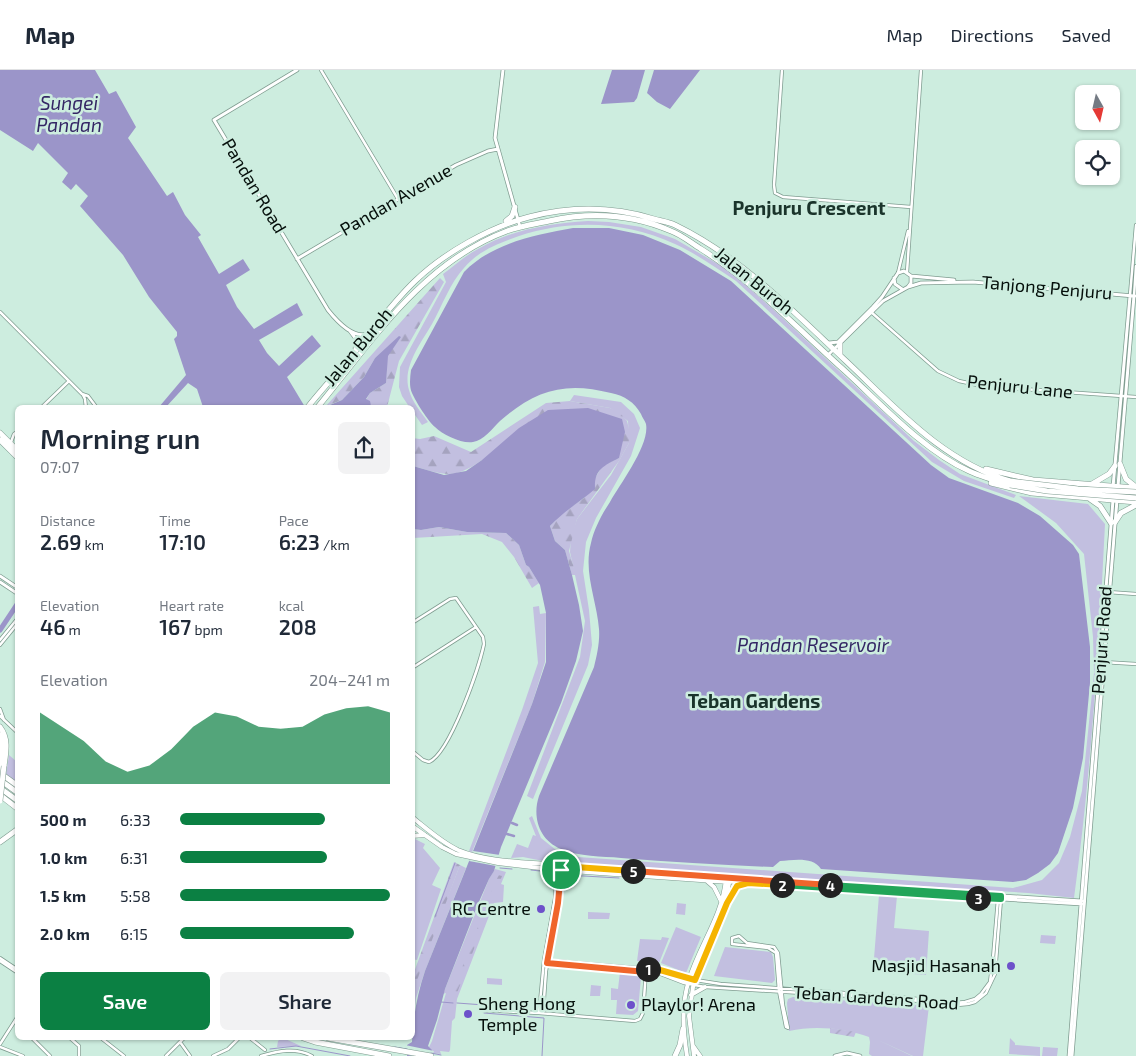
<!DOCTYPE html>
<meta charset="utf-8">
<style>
:root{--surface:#fff;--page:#f2f2f3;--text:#1f2937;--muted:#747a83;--line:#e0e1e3;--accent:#0b8043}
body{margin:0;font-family:"Exo 2",sans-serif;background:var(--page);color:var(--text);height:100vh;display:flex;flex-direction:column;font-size:19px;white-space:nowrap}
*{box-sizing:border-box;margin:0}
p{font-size:16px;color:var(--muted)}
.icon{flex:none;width:28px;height:28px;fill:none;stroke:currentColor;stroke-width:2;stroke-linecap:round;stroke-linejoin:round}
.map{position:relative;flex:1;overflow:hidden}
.drawer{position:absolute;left:15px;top:335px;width:400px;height:635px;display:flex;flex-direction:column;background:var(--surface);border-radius:8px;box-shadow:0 1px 4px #0004}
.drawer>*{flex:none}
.needle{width:32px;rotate:172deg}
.controls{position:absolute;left:1075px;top:15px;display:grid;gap:10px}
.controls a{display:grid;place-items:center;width:45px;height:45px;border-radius:8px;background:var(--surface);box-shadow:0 1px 4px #0004;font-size:25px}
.pin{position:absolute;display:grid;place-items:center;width:42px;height:42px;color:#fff;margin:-21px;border:2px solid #fff;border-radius:50%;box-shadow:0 1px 5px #0007}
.km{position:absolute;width:25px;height:25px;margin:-12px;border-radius:50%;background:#222;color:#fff;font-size:14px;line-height:25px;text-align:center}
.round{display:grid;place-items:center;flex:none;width:52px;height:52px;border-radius:8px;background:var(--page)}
.overview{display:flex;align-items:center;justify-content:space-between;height:85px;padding:0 25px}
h1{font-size:28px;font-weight:600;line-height:38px}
.metrics{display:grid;grid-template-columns:repeat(3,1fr);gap:8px;height:85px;padding:5px 25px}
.metrics div{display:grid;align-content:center}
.metrics b{font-size:21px;font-weight:600}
.metrics small{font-size:14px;font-weight:400}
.metrics p{font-size:14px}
.chart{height:140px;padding:10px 25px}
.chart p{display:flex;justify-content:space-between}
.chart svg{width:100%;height:90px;margin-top:5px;fill:var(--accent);opacity:.7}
.button{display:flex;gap:10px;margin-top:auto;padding:10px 25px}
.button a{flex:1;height:58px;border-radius:8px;background:var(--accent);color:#fff;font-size:20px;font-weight:600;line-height:58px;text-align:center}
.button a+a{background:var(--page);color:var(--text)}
ul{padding:0 25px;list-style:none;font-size:16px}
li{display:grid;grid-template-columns:80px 60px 1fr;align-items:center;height:38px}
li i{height:12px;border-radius:6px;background:var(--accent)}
header{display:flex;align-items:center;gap:30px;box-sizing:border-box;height:70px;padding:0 25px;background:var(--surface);border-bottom:1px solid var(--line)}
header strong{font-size:24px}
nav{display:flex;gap:28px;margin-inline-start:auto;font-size:18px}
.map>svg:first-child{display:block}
.green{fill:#c2bfe0}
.forest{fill:url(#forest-firs)}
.garden{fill:url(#garden-furrows)}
.water{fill:#9b95c9}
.pier{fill:#cdeddf}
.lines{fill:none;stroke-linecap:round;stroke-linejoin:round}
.stream{stroke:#9b95c9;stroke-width:1}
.canal{stroke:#9b95c9;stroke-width:2.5}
.river{stroke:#9b95c9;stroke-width:5}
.street-casing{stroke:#7f9c90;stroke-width:4}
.secondary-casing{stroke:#7f9c90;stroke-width:4.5}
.primary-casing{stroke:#7f9c90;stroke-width:5}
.highway-casing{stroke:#7f9c90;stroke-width:6}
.street{stroke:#fff;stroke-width:2.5}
.secondary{stroke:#fff;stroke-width:3}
.primary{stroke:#fff;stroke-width:4}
.highway{stroke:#fff;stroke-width:5}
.highway-bridge-casing{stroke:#7f9c90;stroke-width:6;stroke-linecap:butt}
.highway-bridge{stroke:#fff;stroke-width:5}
.split-1-casing{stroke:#fff;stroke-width:10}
.split-2-casing{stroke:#fff;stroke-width:10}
.split-3-casing{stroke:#fff;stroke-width:10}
.split-4-casing{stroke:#fff;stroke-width:10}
.split-5-casing{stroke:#fff;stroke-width:10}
.split-6-casing{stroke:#fff;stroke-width:10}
.split-1{stroke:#f0652b;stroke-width:6}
.split-2{stroke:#f5b400;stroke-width:6}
.split-3{stroke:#22a559;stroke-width:6}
.split-4{stroke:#22a559;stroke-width:6}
.split-5{stroke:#f0652b;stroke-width:6}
.split-6{stroke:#f5b400;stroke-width:6}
.poi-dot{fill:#6d51ca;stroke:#cdeddf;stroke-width:2}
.labels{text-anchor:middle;stroke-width:5;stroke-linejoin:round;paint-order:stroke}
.street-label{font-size:18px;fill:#050f0b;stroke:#cdeddf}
.poi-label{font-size:18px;fill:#050f0b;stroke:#cdeddf;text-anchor:end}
.water-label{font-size:19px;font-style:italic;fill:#342665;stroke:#cdeddf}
.neighbourhood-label{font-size:19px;font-weight:bold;fill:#1a342b;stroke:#cdeddf}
</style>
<header>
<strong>Map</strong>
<nav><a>Map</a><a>Directions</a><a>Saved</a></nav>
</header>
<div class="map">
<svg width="1136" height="986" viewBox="0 0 1136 986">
<defs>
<pattern id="forest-firs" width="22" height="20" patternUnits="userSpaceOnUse" patternTransform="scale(1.25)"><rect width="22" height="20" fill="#c2bfe0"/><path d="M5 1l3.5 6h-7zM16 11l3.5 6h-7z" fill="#a5a3bf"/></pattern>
<pattern id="garden-furrows" width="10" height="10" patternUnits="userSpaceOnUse" patternTransform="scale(1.25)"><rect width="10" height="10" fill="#c2bfe0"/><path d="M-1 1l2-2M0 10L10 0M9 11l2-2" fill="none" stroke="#a5a3bf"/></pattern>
</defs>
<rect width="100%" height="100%" fill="#cdeddf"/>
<!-- green -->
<path class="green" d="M588,151L609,152L641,157L675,169L730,201L775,241L914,371L939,390L960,404L1016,425L1014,428L964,411L932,392L736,211C716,198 697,184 675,174C625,151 571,149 519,166C499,173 478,181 464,198C450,213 442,236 432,254C421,273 402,297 409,320C412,332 421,342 428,352L422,355L413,342L412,338H410L402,326L399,317L400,297L446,212L443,204C454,196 466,185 478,179C513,159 548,154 588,151Z
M574,325L621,332L634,344L640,358L631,386L596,448L586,472L583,501L589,540L592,575L588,595L533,729L527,726L580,587L585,551L570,482L571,467L577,449L611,405L629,373L628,351L610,338L570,331Z
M1019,426L1088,434L1105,454C1099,579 1091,704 1074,828L1028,823L556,793L549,786L548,792L523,787L511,788L517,774L528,778L533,765L536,766L529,748L532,746L541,768L561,784L578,787L1013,818L1042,810L1059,793L1070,767L1082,721L1094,603L1093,567L1084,484L1056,453Z
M539,536L540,544L546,543L545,592L532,634L472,782L469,781L522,640L538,593L533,537Z
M9,685L17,692V713L6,704Z
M415,769L425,774L423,778L440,798L432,815L441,819L417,890L412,889V770Z
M460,795L466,798L425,901L416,928L413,954L414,914Z
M495,799L506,802L501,814L504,815L503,832L494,833L457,929L455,948L452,951L450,980L449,982L440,981L441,984L433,983L429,977L432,971L446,923L443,924L489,809Z
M879,825L897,826L894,858L929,861L926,905L873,901Z
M677,833L686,834L685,845L676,844Z
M588,842L610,843L609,849H588Z
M676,857L701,867L686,903L661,893Z
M1041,865L1056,866L1055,874L1040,873Z
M662,867L669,868L659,893L637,891L640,869L661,870Z
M725,877L771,882L773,887L775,910L772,913L714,906Z
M620,902L638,903L641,907L638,941L633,945L616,944L617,930H611V918L618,919Z
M487,908L502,909V915L487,914Z
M591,915L601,916L600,926H590Z
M793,927L929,936L923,986H913L878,970L912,986H872L869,984L870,972L869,967C845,958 814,955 789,961L787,933L788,929Z
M281,968H283L301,976L277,977L278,971Z
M1010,968L1015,973V975L1040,977V986L1009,984Z
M1043,977L1058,978L1057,986H1042Z"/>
<!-- forest -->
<path class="forest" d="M440,208L444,212L399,291L387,337H366L371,335L366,330L370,323L386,313L387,286L401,267L375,288L364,307L342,330L326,336Z
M570,331L610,338L620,343L627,351L630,363L629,373L619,391L577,449L569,481L576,505H572L565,480L555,471L550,456L562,443L584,428L602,396L619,388L482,390C454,410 444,405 413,396L412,368L420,369L434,366L471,382L546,333Z
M439,457L467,462L506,463L519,475L526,495L529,497L539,513L532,518L514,487L502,472L482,464L413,468L412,459L421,460Z
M454,792L460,795L413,921V905Z
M498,805L502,806L457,923L453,921Z"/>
<!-- garden -->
<path class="garden" d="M830,958L856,962L854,967L830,963Z"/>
<!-- water -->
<path class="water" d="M0,0H95L109,24L116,21L136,57L128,68L167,126L173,122L185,145L201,165L198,167L219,204L243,189L250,200L226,215L237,237L254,259L297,233L303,245L259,270L267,283L279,296L312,265L321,276L287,307L305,337H203L197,319L188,313L166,337H159L186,305L174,269L177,266V262L149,227L123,185L80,136L88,126L76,114L71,120L62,112L68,103L38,73L33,81L0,60Z
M612,0H645L637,28L634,32L601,34Z
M654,0H700L670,39L657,32L647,23Z
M573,158H609L643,165L680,180L731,211L931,395L949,408L1018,433L1040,446L1073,475L1079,484L1090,577V613L1083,688L1073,738L1058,783L1050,794L1038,803L1026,810L1013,812L821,799C813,786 793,790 780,791L773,797C723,795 672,792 621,788C602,786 579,787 561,779C539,770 532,747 539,726L594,597C597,585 600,571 599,559C597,531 583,502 591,473C594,459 602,444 610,432C620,414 650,375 646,354C645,351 642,347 641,344C634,332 625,326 611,323C565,311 535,320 500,351C493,358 483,371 473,372C462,374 443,365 435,357C428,351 416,332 412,323C409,316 410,308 411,300L464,202C492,173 535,165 573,158Z
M399,266L401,267L388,286L386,313L370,323L366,329L370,331L371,336L366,338L325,337L342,330L364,307L375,288Z
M588,338L622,349L625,362L619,388C603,396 594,400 595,419C580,432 564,441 550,456L555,471L565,480L572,505L579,535L583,561L576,591L561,633L501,777L494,801L489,809L478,834L445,919L437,950L428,976L432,980L430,986H407V975L412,972C413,948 417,925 425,901L532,634L546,592V543L540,515L529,497L526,495L519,475L506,463L467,462L439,457L421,460L413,459V396L444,405L466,401L482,390L519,358L548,340Z"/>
<!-- pier -->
<path class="pier" d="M473,781L500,785L496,796L469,791Z
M405,975L434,981L432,986H413L404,984Z"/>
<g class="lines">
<!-- stream -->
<path class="stream" d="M500,798L512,799
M531,800L549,802
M566,805L619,808
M435,847L455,793
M441,932L453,933
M457,933L484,935
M484,943L544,948L542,986
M395,977L407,979
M270,979L296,976L350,986
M431,983L441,985"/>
<!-- canal -->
<path class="canal" d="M512,753L517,755
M507,764L514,766"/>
<!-- river -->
<path class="river" d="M0,560L18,533"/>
<!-- street casing -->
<g class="street-casing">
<path id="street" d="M321,0L398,129
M782,0L774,115L775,123L783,127L911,137
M1136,196L1134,226H1136
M907,202L921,0
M898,203L908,161
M1130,225L1136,155
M0,242L82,324L88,326L97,338
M871,242L938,301L959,311L982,316L1136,327
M83,325L85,329L86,338
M41,338L69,311
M11,372L14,364L18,361
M1108,522L1136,524
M412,553L450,529L456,528L483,567L484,574C479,598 450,683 429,692L423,690L412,681
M0,570L18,548
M0,575L18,553
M1103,592L1136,594
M412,598L476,557
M0,639L4,650
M0,646L18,663
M739,866L747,873L774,877L778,883L783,935L788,958L786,957L779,921L776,883L768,878L732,874V868Z
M0,888L18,900
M544,890L660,900L689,909L721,914L900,927L955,933L965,932L975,929L981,924L990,912L993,888L998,829
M0,891L18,903
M544,893L658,903L684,913L705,917L900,929L957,935L968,934L975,932L986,923L995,904L1001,829
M481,940L539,943L635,951L640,949L643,943L646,900
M539,943L544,890L555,828L557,796
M543,943L546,901L558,833L561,796
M32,968L50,986
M70,968L79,976V986
M101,968L124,986
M250,968L265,980
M180,972L190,986
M0,974L18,946
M0,977L23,986
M166,986L184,968
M213,986L228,979L239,968
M261,986C278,981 296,977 312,986"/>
</g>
<!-- secondary casing -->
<g class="secondary-casing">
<path id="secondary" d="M297,0L214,50L328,240C336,250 353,269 368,264
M503,0L495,68L520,157
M297,189L456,95L488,81L498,79
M894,208L895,214L902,219
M908,217L911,213V206
M350,261L356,269L355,279
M829,273L838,272L873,237L882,227L898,203L904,201L911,206L954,210
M828,285L883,231L908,217L921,213L973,212L1134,226L1118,416
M1113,417L1130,226
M0,506L18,518
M0,512L18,524
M730,807L790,813
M729,812L1082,834
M816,814L1082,831
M835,986L847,983L860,986
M1069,986L1113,430
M1072,986L1117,430"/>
</g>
<!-- primary casing -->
<g class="primary-casing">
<path id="primary" d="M412,747C427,759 441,772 458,780C484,791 520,792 548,794C609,800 669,803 730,807L725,837L693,917L689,946L694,986
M412,756L442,777L456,784L498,793L557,800L729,812
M412,766L425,765
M707,811L714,817L721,831
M729,829L737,816L748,813
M691,925L705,917
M693,976L700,986
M687,986C683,960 681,935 689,910C700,874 722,848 726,809"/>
</g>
<!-- highway casing -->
<g class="highway-casing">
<path id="highway" d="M506,151L512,146L515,137
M840,274V285
M307,338C322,319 338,302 353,284C373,260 392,233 415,211C444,183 490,157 529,147C571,136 612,136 654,149C661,151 668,152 675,155C741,187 793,241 846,291C895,337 943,392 1010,411
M317,338C372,271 423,192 507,161C520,156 535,154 549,151C590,142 632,144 671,161C682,165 691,173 701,179C755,213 798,259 845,301C881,334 924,381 969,401C982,407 996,411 1010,415
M0,363L18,381
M0,370L18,388
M1120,394L1126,409L1136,417
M986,399L1033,410L1136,418
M991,413L1032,423L1136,432
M1092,414L1109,404L1115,396
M1090,429L1100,436L1111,453
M1115,452L1121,443L1136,435
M0,657C9,669 6,682 4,696
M0,665L2,678L0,699
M0,703L18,716
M0,710L18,723
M0,718L18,731
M0,725L18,739
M0,772L18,759
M303,968L315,972L389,986
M328,968L431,986
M675,986L680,975L683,959"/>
</g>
<!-- street -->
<use href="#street" class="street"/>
<!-- secondary -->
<use href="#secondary" class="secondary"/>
<!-- primary -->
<use href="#primary" class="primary"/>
<!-- highway -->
<use href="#highway" class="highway"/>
<!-- highway-bridge casing -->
<g class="highway-bridge-casing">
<path id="highway-bridge" d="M1010,411L1078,419L1136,422
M1010,415L1047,421L1136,428
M0,731L4,696"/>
</g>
<!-- highway-bridge -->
<use href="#highway-bridge" class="highway-bridge"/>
</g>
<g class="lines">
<!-- split-1 casing -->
<g class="split-1-casing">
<path id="split-1" d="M561,800L558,833L547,893L646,902V899H648"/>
</g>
<!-- split-2 casing -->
<g class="split-2-casing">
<path id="split-2" d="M648,899L660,900L695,910L727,833L737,816L748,813L782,815"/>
</g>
<!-- split-3 casing -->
<g class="split-3-casing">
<path id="split-3" d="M782,815L978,828"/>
</g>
<!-- split-4 casing -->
<g class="split-4-casing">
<path id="split-4" d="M830,815L1001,826V829L978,828"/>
</g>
<!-- split-5 casing -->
<g class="split-5-casing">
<path id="split-5" d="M633,801L830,815"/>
</g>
<!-- split-6 casing -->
<g class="split-6-casing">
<path id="split-6" d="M561,800V796L633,801"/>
</g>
<!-- split-1 -->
<use href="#split-1" class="split-1"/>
<!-- split-2 -->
<use href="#split-2" class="split-2"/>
<!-- split-3 -->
<use href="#split-3" class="split-3"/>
<!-- split-4 -->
<use href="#split-4" class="split-4"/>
<!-- split-5 -->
<use href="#split-5" class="split-5"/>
<!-- split-6 -->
<use href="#split-6" class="split-6"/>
</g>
<!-- markers -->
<g class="poi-dot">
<circle cx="541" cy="839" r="5"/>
<circle cx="1011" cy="896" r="5"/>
<circle cx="631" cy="935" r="5"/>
<circle cx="468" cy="944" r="5"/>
</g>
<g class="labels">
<!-- street labels -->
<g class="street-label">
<text transform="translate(254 116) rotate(59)" y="6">Pandan Road</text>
<text transform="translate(396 130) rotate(-30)" y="6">Pandan Avenue</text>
<text transform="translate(754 211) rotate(39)" y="6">Jalan Buroh</text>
<text transform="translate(1047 218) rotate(5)" y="6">Tanjong Penjuru</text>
<text transform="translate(358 277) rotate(-50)" y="6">Jalan Buroh</text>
<text transform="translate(1020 317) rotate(6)" y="6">Penjuru Lane</text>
<text transform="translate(1102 570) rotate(-86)" y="6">Penjuru Road</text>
<text transform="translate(876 928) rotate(4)" y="6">Teban Gardens Road</text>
</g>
<!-- poi labels -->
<g class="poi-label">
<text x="531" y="845">RC Centre</text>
<text x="1001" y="902">Masjid Hasanah</text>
<text x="478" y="940" text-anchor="start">Sheng Hong<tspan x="478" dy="21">Temple</tspan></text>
<text x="641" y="941" text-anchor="start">Playlor! Arena</text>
</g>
<!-- water labels -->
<g class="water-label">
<text x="69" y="40">Sungei<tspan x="69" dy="22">Pandan</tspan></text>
<text x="813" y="582">Pandan Reservoir</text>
</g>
<!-- neighbourhood labels -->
<g class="neighbourhood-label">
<text x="809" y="145">Penjuru Crescent</text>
<text x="754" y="638">Teban Gardens</text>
</g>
</g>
</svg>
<div class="controls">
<a><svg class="needle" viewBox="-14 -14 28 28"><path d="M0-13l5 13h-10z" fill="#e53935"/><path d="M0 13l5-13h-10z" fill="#747a83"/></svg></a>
<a><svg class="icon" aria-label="locate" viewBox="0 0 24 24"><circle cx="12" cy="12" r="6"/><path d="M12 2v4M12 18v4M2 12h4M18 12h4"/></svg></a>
</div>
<div class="pin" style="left:561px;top:800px;background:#1e9e55"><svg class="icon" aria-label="arrive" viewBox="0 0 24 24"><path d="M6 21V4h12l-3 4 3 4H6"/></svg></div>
<b class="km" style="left:648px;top:899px">1</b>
<b class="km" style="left:782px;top:815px">2</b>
<b class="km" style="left:978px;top:828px">3</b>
<b class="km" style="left:830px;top:815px">4</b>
<b class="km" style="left:633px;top:801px">5</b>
<section class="drawer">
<div class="overview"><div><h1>Morning run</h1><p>07:07</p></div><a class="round"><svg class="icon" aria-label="share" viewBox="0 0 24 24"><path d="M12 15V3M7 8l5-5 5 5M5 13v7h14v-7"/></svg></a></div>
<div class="metrics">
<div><p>Distance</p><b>2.69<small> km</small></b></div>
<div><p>Time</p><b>17:10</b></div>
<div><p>Pace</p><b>6:23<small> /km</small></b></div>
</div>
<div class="metrics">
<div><p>Elevation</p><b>46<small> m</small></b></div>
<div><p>Heart rate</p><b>167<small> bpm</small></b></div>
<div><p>kcal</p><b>208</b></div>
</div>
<div class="chart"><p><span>Elevation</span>204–241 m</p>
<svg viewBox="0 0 160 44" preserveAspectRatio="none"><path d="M0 44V9L10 16L20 23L30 33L40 38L50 35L60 27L70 16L80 9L90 11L100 16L110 17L120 16L130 10L140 7L150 6L160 9V44z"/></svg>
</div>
<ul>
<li><b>500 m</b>6:33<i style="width:69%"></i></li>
<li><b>1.0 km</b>6:31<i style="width:70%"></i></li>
<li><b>1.5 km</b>5:58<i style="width:100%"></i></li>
<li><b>2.0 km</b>6:15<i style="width:83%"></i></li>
</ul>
<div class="button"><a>Save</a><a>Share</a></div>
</section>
</div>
